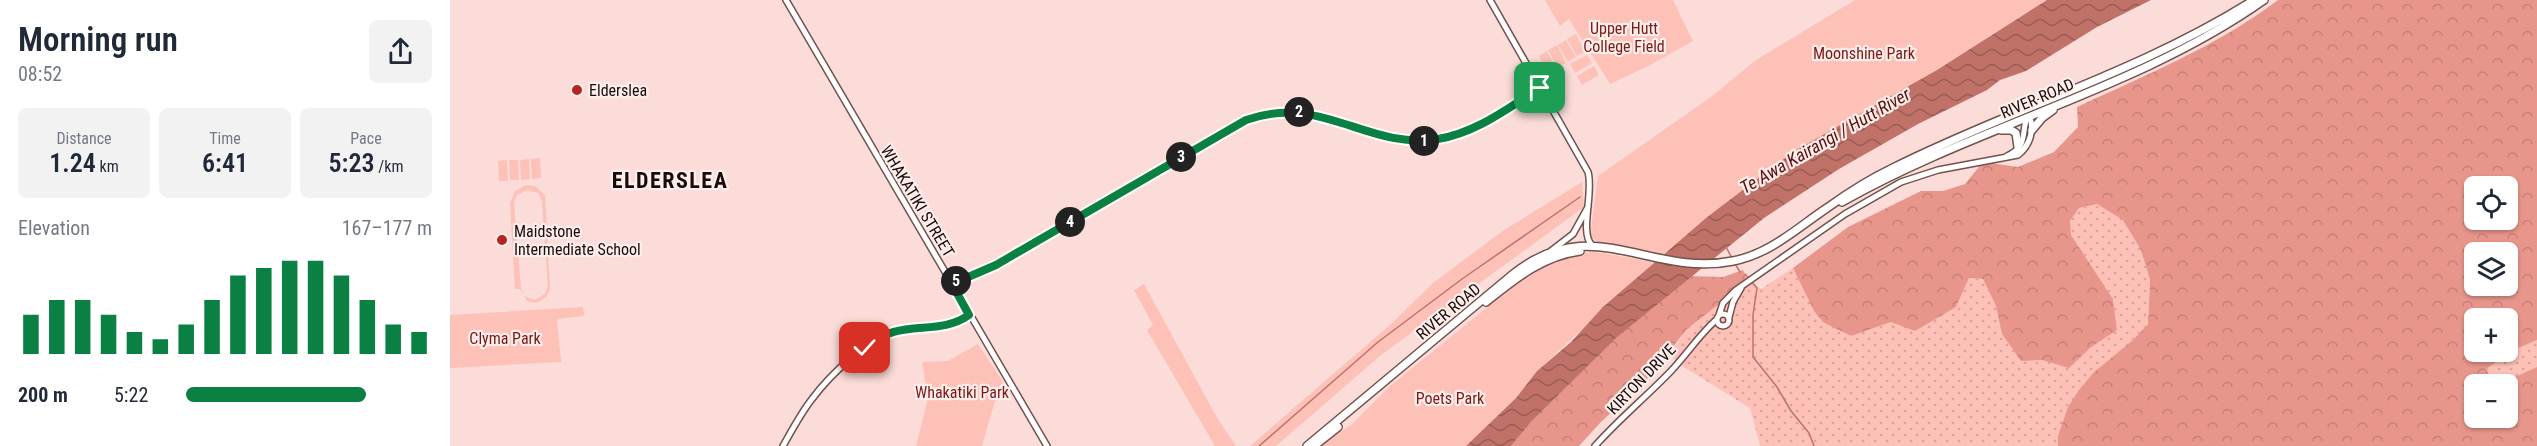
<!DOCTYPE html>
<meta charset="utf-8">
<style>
:root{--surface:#fff;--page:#f2f2f3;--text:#1f2937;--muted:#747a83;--accent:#0b8043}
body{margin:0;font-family:"Roboto Condensed",sans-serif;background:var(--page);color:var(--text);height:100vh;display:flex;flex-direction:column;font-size:22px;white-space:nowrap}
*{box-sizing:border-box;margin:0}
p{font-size:20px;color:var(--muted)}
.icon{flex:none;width:33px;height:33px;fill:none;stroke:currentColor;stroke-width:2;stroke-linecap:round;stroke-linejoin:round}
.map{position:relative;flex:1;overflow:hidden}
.panel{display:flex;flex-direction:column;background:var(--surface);width:450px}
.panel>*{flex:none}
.tools{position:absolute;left:2014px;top:176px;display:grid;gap:12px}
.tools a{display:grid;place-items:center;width:54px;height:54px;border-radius:9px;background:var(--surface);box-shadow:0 2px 4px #0004;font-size:30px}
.pin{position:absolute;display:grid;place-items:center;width:51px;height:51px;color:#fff;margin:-26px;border-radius:12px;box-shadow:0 3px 9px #0006}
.km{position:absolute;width:30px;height:30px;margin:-15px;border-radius:50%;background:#222;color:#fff;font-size:16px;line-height:30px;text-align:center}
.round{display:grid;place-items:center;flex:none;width:63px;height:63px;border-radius:9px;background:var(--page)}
.summary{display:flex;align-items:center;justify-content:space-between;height:102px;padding:0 18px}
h1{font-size:33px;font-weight:600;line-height:45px}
.metrics{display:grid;grid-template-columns:repeat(3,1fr);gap:9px;height:102px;padding:6px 18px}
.metrics div{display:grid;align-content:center;border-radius:9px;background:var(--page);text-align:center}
.metrics b{font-size:26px;font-weight:600}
.metrics small{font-size:16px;font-weight:400}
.metrics p{font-size:16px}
.chart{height:168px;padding:12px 18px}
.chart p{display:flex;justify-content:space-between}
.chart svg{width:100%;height:108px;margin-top:6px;stroke:var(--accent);stroke-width:6}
ul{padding:0 18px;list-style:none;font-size:20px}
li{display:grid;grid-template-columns:96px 72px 1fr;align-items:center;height:45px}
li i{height:15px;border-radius:8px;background:var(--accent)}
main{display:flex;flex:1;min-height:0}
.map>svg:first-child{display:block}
.grass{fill:url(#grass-dots)}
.forest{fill:url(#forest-crowns);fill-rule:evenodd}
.park{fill:#fdc1b8;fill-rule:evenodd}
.water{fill:url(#water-waves)}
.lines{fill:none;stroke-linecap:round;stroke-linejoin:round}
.stream{stroke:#c07268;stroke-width:1.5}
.tertiary-casing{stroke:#71524d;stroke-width:8}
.trunk-casing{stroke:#71524d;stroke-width:10}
.tertiary{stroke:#fff;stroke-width:5}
.trunk{stroke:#fff;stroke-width:7}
.route-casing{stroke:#fff;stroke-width:12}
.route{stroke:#0b8043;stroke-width:8}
.poi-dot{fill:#b52621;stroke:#fdeeeb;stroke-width:2}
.labels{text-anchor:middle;stroke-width:4.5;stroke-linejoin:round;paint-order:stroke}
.park-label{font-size:16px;fill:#791915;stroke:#fdeeeb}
.poi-label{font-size:16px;fill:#180b0a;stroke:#fdeeeb;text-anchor:start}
.street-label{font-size:16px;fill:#180b0a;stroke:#fdeeeb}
.water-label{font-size:18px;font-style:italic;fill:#58100d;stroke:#fdeeeb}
.district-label{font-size:22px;font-weight:bold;letter-spacing:1.5px;fill:#180b0a;stroke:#fdeeeb}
</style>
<main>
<section class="panel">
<div class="summary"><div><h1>Morning run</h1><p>08:52</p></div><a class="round"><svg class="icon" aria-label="share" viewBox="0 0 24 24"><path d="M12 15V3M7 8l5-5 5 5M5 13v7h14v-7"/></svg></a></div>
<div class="metrics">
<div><p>Distance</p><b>1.24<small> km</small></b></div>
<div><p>Time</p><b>6:41</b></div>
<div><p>Pace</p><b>5:23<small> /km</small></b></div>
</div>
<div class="chart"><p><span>Elevation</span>167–177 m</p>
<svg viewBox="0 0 160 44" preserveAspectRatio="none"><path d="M5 44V28M15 44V22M25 44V22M35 44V28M45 44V35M55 44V38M65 44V32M75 44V22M85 44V12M95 44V9M105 44V6M115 44V6M125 44V12M135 44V22M145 44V32M155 44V35"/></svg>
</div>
<ul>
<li><b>200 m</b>5:22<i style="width:73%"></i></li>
</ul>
</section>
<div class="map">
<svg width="2087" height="446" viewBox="0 0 2087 446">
<defs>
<pattern id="grass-dots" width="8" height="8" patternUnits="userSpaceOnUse" patternTransform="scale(1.5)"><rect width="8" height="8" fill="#fdc1b8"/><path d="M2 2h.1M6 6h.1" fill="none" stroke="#d8a49d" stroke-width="1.8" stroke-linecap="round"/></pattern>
<pattern id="forest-crowns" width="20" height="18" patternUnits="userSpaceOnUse" patternTransform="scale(1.5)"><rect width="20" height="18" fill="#e8968b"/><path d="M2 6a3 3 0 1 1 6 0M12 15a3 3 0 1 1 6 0" fill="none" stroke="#c68077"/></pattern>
<pattern id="water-waves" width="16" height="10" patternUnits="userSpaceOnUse" patternTransform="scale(1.5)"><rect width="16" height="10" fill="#c07268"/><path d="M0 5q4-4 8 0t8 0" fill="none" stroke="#9b5c54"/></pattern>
</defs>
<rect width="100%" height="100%" fill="#fbdcd8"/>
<!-- grass -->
<path class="grass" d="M1647,203L1673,219L1691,250L1700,280L1698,324L1683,340L1644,372L1608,436V446H1310L1300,408L1234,367L1219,355L1237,329L1296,278L1311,289L1343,268L1364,311L1401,336L1441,322L1506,307L1519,278L1533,279L1546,306L1552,334L1571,361L1591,360L1619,367L1640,348L1667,330L1663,299L1621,235L1620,221L1629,208Z
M2087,340V367L2058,380L2041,378L2036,369L2064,350Z"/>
<!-- forest -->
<path class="forest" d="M1828,0H2087V340L2064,350L2036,369L2041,378L2058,380L2087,367V446H1608V436L1618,407L1629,390L1644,372L1683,340L1698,324L1700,280L1691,250L1673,220L1647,204L1629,208L1620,221L1621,235L1663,299L1667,330L1640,348L1619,368L1592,360L1571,361L1552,334L1546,306L1533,279L1519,278L1506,307L1465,331L1441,322L1401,336L1373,322L1364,311L1343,268L1398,227L1471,191H1493L1515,184L1533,162L1568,167L1604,152L1628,127L1627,107C1696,75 1767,46 1828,0ZM2025,186H2058V219H2025ZM2025,252H2058V285H2025ZM2025,318H2058V351H2025ZM2025,384H2058V417H2025Z
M1293,270L1296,278L1269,304L1237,329L1200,376L1150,423L1129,446H1061L1081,422L1166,337L1240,276L1273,277Z"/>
<!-- park -->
<path class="park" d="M1095,0H1223L1243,41L1202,64L1160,84L1119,19L1110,26Z
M1405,0H1597L1487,70L1212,255L1149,243L1140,236L1148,176L1261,97L1306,60Z
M1126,34L1135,52L1127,56L1117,39Z
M1116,40L1126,57L1118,62L1108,45Z
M1107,45L1116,63L1108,67L1098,50Z
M1097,51L1107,68L1098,73L1089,56Z
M1137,55L1142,63L1125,73L1120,64Z
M1144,66L1149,75L1132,85L1127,76Z
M90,158L91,178L82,179L81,159Z
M79,159L80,179L71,180L70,160Z
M57,160L58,181H49L48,161Z
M59,160H68L69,180H60Z
M1132,182L1134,207L931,355L826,446H800L941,324L983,283L1054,230Z
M76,185L85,186L95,195L100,289L96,297L86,303L77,301L70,289H65L60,203L65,191ZM77,190L88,193L92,201L98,286L95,294L85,300L74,296L71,288L64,203L67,195Z
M1146,252L1204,262L1087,371L1066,398L1016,446H870L901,425L940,386L1086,268L1123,254Z
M694,284L766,416L786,446H765L697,330L703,325L684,290Z
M133,307L134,316L107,319L111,362L0,368V315Z
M528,344L553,382L549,387L532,446H466L478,398L472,362L498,361Z"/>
<!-- water -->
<path class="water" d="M1597,0H1701L1647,27L1576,71L1550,80L1537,90L1468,124L1389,169L1314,218L1167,337L1081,422L1061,446H1016L1066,398L1087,371L1121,342L1153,307L1256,218L1343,152L1487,70Z"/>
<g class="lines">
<!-- stream -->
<path class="stream" d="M1276,247L1282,258
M1284,262L1290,272
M1295,274L1307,288L1303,315V357L1327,387L1341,411L1359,433L1364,446
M809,446L928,342L1012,279L1130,197"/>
<!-- tertiary casing -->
<g class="tertiary-casing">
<path id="tertiary" d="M336,0L597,446
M1040,0L1138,172C1144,193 1129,233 1142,245
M1557,156C1578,146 1571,135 1577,117
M1101,251L1123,234L1138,207
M502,283L545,265L779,129C866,83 900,147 979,140C1021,137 1055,109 1090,89
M1267 320a6 6 0 1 1 12 0a6 6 0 1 1-12 0Z
M1269,315L1273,303L1286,290L1395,214L1451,182L1488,170L1568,155C1579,146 1583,135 1581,121L1577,117
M1279,317L1283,302L1291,288
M333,446C342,430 351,413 362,399C380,375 419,337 448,330C473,323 497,331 519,315
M1145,446C1169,419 1196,397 1221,371C1237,354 1249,335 1267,319"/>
</g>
<!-- trunk casing -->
<g class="trunk-casing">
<path id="trunk" d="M1551,130H1561L1566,133L1568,147
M1582,130L1592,118L1603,110
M1392,202C1527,125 1687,90 1814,0
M1036,302C1065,279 1092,256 1130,251
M857,446L1062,275C1142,210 1199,278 1283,261C1320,254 1347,228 1377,208C1398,193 1420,179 1443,168C1563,108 1690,72 1804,0
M864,446L888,427"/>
</g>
<!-- tertiary -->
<use href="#tertiary" class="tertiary"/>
<!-- trunk -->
<use href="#trunk" class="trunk"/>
</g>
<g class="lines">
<!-- route casing -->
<g class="route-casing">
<path id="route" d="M415,348C450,316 486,338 519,315L502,284L546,265L796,120C872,93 916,150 988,139C1026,133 1058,108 1090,88"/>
</g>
<!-- route -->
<use href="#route" class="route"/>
</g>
<!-- markers -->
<g class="poi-dot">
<circle cx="127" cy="90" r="6"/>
<circle cx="52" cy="240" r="6"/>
</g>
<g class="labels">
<!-- park labels -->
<g class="park-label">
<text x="1174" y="34">Upper Hutt<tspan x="1174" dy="18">College Field</tspan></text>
<text x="1414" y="59">Moonshine Park</text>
<text x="55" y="344">Clyma Park</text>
<text x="512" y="398">Whakatiki Park</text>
<text x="1000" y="404">Poets Park</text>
</g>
<!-- poi labels -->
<g class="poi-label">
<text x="139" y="96">Elderslea</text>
<text x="64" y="237">Maidstone<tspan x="64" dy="18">Intermediate School</tspan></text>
</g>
<!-- street labels -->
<g class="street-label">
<text transform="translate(1587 98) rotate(-23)" y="6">RIVER ROAD</text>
<text transform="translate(468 201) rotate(59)" y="6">WHAKATIKI STREET</text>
<text transform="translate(998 311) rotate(-40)" y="6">RIVER ROAD</text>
<text transform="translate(1191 379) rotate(-46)" y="6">KIRTON DRIVE</text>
</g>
<!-- water labels -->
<g class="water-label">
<text transform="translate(1375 141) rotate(-30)" y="6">Te Awa Kairangi / Hutt River</text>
</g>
<!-- district labels -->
<g class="district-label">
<text x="220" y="188">ELDERSLEA</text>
</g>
</g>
</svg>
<div class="tools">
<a><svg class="icon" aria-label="locate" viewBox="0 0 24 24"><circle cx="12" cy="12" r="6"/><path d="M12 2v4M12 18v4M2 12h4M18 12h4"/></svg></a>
<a><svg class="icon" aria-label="layers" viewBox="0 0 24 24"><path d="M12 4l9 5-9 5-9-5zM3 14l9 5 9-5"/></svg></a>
<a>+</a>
<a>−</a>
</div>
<div class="pin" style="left:1090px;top:88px;background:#1e9e55"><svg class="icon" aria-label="arrive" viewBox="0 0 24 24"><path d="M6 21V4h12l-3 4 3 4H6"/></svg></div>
<div class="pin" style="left:415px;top:348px;background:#d93025"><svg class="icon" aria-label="check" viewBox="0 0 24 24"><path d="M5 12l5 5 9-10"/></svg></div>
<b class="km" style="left:974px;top:141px">1</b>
<b class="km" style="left:849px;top:112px">2</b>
<b class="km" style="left:731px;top:157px">3</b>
<b class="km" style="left:620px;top:222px">4</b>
<b class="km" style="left:506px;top:281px">5</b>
</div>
</main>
